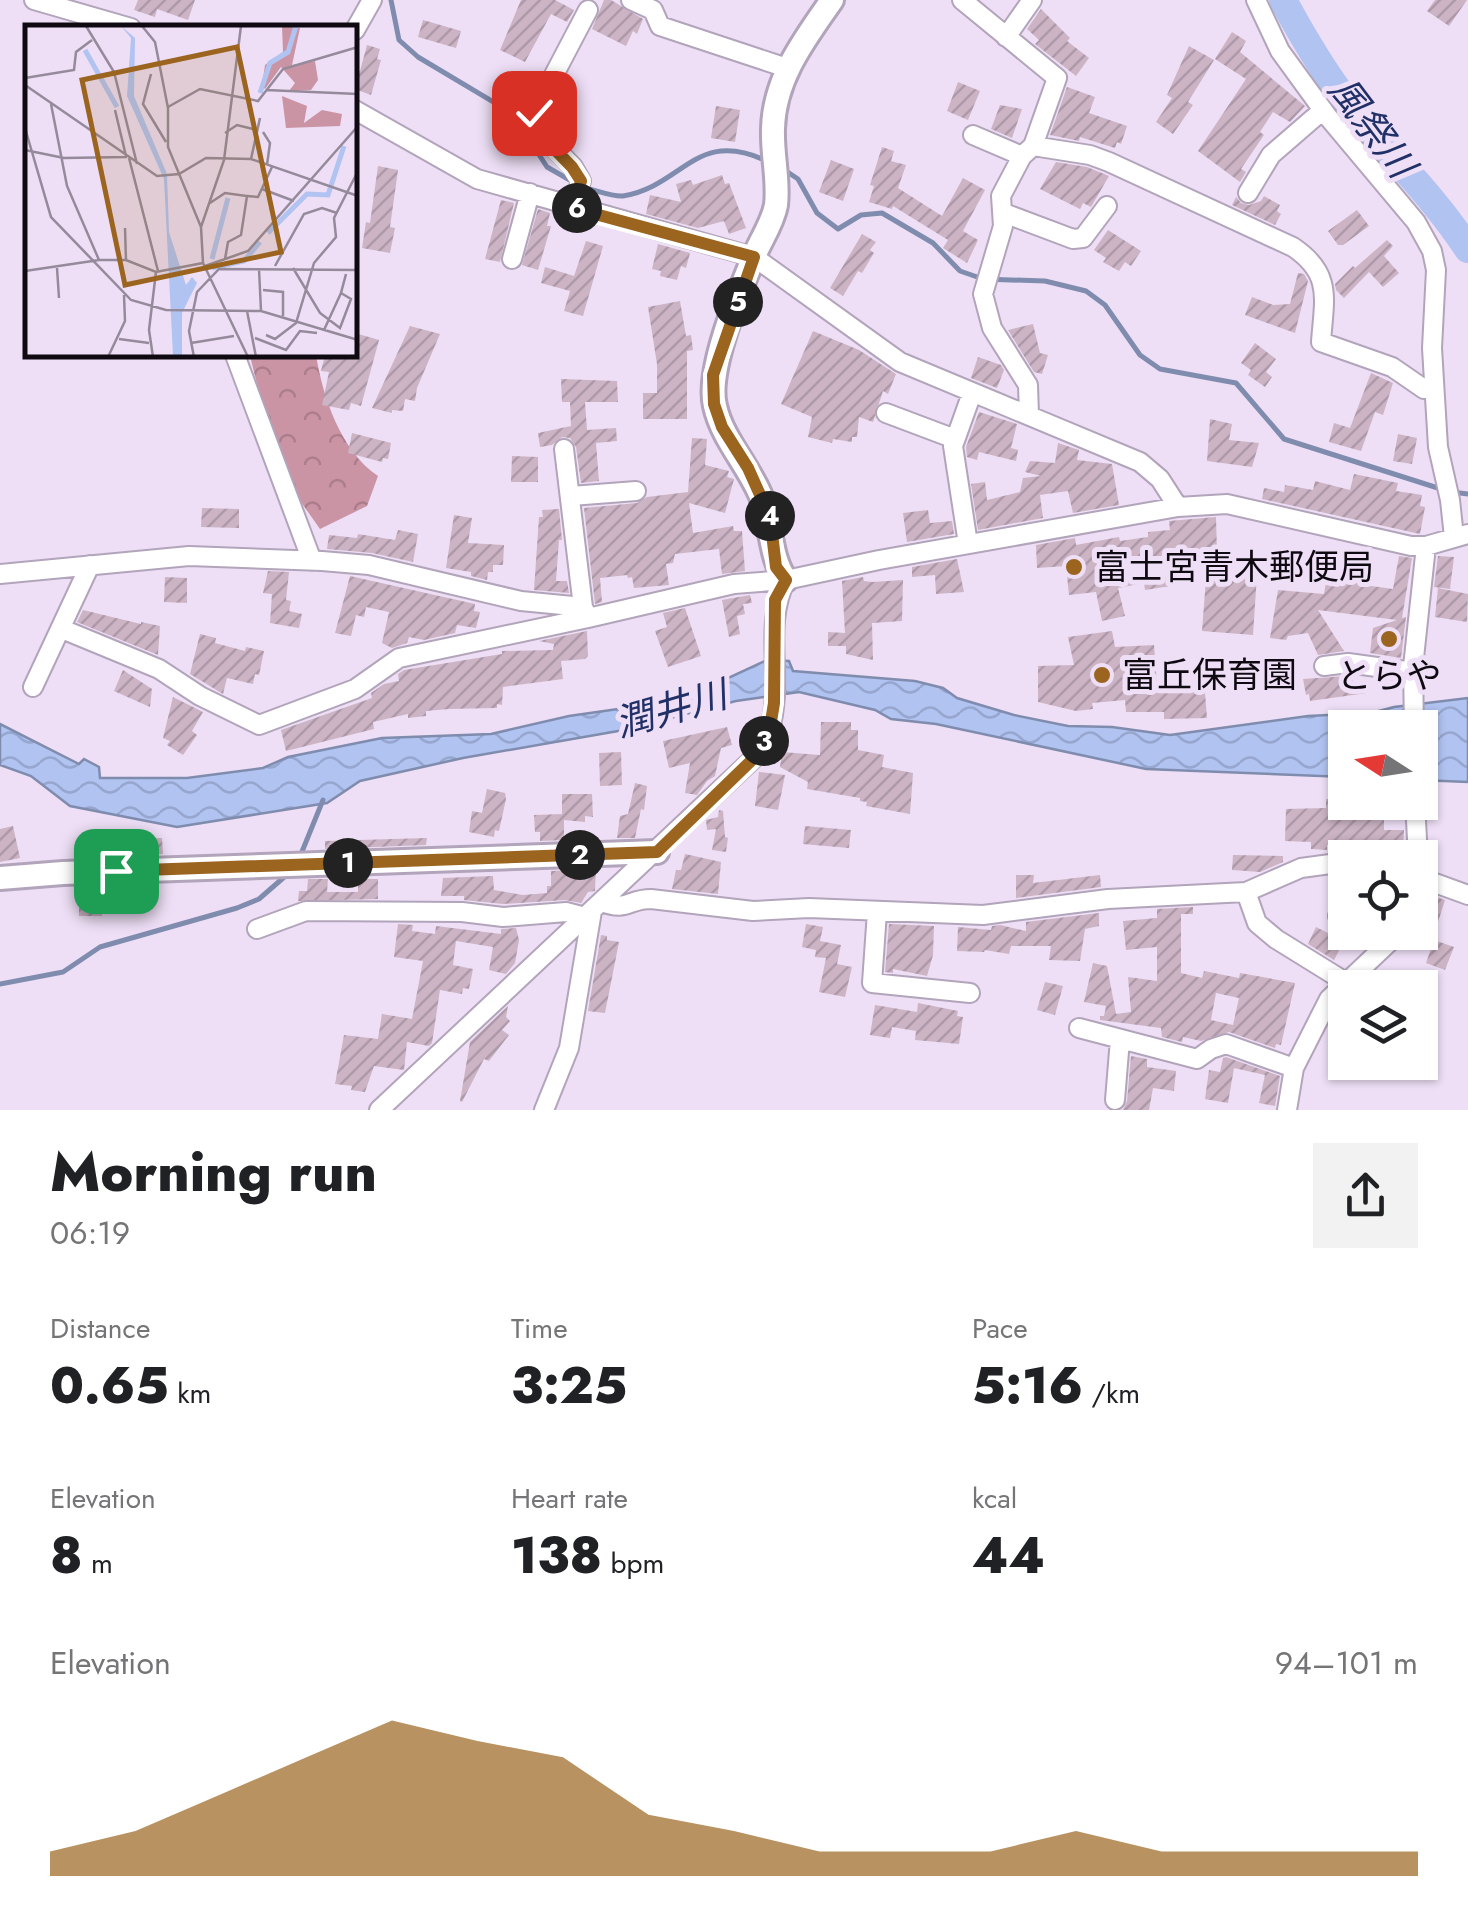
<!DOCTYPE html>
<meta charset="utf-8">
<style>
:root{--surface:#fff;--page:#f2f2f2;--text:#202124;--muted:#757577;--accent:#9b641f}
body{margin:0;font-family:Jost,"Noto Sans JP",sans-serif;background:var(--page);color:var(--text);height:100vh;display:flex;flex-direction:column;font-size:38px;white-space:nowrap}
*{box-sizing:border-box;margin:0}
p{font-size:32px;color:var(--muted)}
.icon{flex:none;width:55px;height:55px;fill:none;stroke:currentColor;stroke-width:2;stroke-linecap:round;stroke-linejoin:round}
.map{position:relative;height:1110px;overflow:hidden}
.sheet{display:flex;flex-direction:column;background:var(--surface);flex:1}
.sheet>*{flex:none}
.needle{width:65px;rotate:282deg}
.tools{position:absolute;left:1328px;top:710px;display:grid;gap:20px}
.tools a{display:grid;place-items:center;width:110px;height:110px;border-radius:0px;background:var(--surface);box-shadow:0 2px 8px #0004;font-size:50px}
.pin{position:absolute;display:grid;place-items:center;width:85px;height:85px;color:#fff;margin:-42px;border-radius:20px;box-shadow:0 5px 15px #0006}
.km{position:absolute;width:50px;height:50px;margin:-25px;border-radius:50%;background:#222;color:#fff;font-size:28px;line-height:50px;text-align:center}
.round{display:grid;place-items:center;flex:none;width:105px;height:105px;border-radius:0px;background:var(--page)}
.headline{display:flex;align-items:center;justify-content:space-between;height:170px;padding:0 50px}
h1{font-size:55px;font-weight:800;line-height:75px}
.figures{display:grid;grid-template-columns:repeat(3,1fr);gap:15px;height:170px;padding:10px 50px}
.figures div{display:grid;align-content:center}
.figures b{font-size:50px;font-weight:800}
.figures small{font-size:28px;font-weight:400}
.figures p{font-size:28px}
.chart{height:280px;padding:20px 50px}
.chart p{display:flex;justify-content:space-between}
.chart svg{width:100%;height:180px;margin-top:10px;fill:var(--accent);opacity:.7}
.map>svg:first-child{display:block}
.forest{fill:url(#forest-crowns)}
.water{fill:url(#water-waves);stroke:#808cae;stroke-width:2.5}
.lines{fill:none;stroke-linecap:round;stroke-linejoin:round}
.stream{stroke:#808cae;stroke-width:5}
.river{stroke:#b1c3f1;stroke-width:28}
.building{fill:url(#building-hatch);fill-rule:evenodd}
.minor-casing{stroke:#b2a4ba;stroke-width:22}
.tertiary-casing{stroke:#b2a4ba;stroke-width:28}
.minor{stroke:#fff;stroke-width:18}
.tertiary{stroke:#fff;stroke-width:22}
.route-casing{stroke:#fff;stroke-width:20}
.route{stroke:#9b641f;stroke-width:12}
.poi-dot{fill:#9b641f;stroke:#eedff6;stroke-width:4}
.labels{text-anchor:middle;stroke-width:10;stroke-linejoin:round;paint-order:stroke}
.poi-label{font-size:35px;fill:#0f0a12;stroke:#eedff6;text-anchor:start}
.water-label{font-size:38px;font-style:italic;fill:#213168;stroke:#eedff6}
.inset-river{fill:none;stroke:#b1c3f1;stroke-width:5}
.inset-road{fill:none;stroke:#958a9b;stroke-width:2.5}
.view{fill:#9b641f;fill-opacity:0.15;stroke:#9b641f;stroke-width:5}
.inset-edge{fill:none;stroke:#0f0a12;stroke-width:5}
</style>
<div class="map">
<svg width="1468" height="1110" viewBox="0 0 1468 1110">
<defs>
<pattern id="forest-crowns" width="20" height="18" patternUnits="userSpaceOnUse" patternTransform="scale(2.5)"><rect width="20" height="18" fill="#ca94a4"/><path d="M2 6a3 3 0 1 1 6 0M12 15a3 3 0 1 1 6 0" fill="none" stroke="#ac7e8c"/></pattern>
<pattern id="water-waves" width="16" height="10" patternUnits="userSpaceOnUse" patternTransform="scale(2.5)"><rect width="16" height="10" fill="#b1c3f1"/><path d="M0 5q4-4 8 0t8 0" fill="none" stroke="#97a6ce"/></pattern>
<pattern id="building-hatch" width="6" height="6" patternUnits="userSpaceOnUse" patternTransform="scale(2.5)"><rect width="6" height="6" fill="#ccb4c5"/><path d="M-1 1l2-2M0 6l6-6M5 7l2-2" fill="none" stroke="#ae99a8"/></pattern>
</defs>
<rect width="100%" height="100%" fill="#eedff6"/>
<!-- forest -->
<path class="forest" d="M253,355H316C323,398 341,451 378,476L367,506L320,529L296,495L271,440L250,356Z"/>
<!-- water -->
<path class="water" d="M767,660L789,661L793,671L915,681L943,688L957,698L1014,715L1068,726L1112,727L1170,735L1308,716L1348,714L1356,717L1394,707L1468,698V782L1420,780V728H1345V777L1146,769L936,724L891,719L875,710L799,692L736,701L624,730L463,758L360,781L327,803L177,827L70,806L31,776L0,765V724L79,764L84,759L99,767L100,778H187L263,768L288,757L382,738L491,734L569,716L681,700Z"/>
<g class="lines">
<!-- stream -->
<path class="stream" d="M391,0L399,40L418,57L512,113L547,167L575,183
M783,169L798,179L817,213L838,229L861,215L882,213L933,243L960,271L983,279L1045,281L1086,291L1105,305L1140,355L1160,369L1236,383L1284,439L1441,489
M585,188C596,190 612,197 623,196C684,186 696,126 769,162
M1452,492L1468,494
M299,859L323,800
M0,984L63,972L100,947L237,908L259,899L290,872"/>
<!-- river -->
<path class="river" d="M1283,0C1305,41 1329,82 1359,117C1396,161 1436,200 1468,249"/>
</g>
<!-- building -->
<path class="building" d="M138,0H195L188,20L157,9L155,17L134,10Z
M521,0H555L574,10L567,22L551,14L525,62L500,50Z
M604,0H611L643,19L637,34L633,31L626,46L592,29Z
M1435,0H1467L1449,26L1427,11Z
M1041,9L1070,38L1067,41L1089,58L1076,76L1035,44L1039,40L1027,29Z
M423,20L461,31L456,48L418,37Z
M1232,32L1246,41L1240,52L1305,106L1290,122L1273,112L1260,132L1264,135L1241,169L1246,172L1240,182L1198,151L1246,79L1215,59Z
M367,45L380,49L377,59L381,60L371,95L355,89V70L360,71Z
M1189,46L1214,60L1188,102L1193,105L1173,134L1156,122L1172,98L1167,95Z
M958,82L980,91L968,120L947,111Z
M1067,87L1095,97L1089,113L1127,126L1121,144L1117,142L1115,148L1080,137L1079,141L1050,135Z
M1000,105L1022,109L1012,138L991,129Z
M716,106L740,110L735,142L711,138Z
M882,147L894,151L891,161L906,165L898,188L942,216L963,178L985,190L963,231L978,240L967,263L943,248L948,240L893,206L892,209L869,202L874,186L870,185Z
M831,160L854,169L843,201L819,192Z
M1056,162L1087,167L1109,176L1091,207L1083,203L1080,209L1040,189Z
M378,166L398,170L390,227L395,228L390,253L362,248L366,222L370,223Z
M722,175L725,184L729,183L746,228L729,234L724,221L698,228L646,214L650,195L681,202L676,184L691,180L693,185Z
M1264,196L1280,205L1277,211L1281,214L1275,225L1232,205L1236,197L1241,203L1249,205L1261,201Z
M501,200L514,203L500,262L485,259Z
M538,209L550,213L547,226H551L538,270L522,265Z
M1357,210L1369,226L1343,245H1338L1328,231Z
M1108,230L1141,251L1131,266L1125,262L1119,271L1103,262L1106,258L1094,250Z
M862,234L876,242L870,250L874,253L862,273L858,271L843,296L830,288Z
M1387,240L1393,246L1384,256L1399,273L1383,287L1369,272L1344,298L1336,290L1335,284L1353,266L1355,268Z
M586,241L603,246L583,316L564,311L570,291L541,283L545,267L574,276Z
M658,244L690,253L686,268L681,266L677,280L660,276L661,271L652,269Z
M1298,273L1304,274L1308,281L1295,333L1245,315L1252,297L1273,305L1290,304Z
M680,301L686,336L691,335L693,350L687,351V419H643V393H657V364L648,307Z
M1033,324L1040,353L1048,355L1042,374L1034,372L1008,330Z
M410,326L440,334L417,388L415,401L405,399L403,411L392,410V413L372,408Z
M813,331L859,350L896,374L888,394L883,391L873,422L859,417L857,437H852V442L833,439L832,443L808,437L812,417L781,404Z
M355,333L379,340L361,406L351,403L349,410L322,405L329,372L321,371L325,355H355Z
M1255,343L1276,359L1266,372L1272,377L1265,387L1248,375L1251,370L1241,363Z
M978,357L1001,365L1004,370L997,388L971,378Z
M1371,373L1393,383L1383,415L1375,412L1361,451L1329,442L1334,423L1350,428Z
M561,379L617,381L618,402H585L587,430L616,428L617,441L596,443L599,481L581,483L576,447L570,438L562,437L552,445L540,447L538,433L571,426L570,402H562Z
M979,412L1017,424L1011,448L1018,450L1016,461L979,452L977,460L967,457L966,447Z
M1210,419L1232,424L1229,440L1259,443L1252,467L1207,461Z
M352,433L391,443L388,459L383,458L382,462L348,453Z
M1398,434L1417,438L1412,464L1393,461Z
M692,438L707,439L705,465L729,471L727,477L734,479L725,513L689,503L693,533L733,526L734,531H742L745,571L722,574L719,549L675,554L673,563L666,564L669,585L634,588L632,577L628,578L627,575L600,578L602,602L595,604L584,508L637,503L647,497L688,492Z
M1058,443L1079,450L1077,460L1112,464L1119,505L1073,513L1068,491L1040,495L1043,518L978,530L971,484L985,482L987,500L1020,492L1023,478L1041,476L1025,472L1030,461L1055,463Z
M512,456L538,457V482H511Z
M1354,474L1398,483L1396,491L1422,495L1420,506L1425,507L1420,534L1262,499L1264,488L1284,492L1285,485L1313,490L1315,481L1350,490Z
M202,508L239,509V528L201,527Z
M559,509L562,540H559L556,581H567L569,593L534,590L539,517H543L542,510Z
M928,510L930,523L952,521L954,534L907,542L903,513Z
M454,515L472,518L468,543L504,545L503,565H493V572H488L487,580L471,576V572L446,568Z
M1216,517L1217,553L1117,566L1118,573L1190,578V583L1145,590L1144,583L1118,588L1125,616L1102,621L1096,592L1069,595L1066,566L1037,568L1036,545L1075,538L1076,545L1119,537L1120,541L1148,537V532L1170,530L1169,521Z
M398,530L418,534L413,562L372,553L327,549L329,535L357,538L358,534L395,540Z
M1356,547L1369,549L1364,585L1393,589L1399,556L1412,558L1402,618L1406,617L1401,658L1370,653L1373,628L1397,620L1318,610L1344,651L1318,655L1308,633L1288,636L1286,640L1270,638L1278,590L1324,594L1327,576L1352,577Z
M1438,556L1454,557L1450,589L1434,587Z
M957,559L964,592L936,594L935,575L912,577V567Z
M268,571L289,572L286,600L291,601L289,611L302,614L299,628L270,623L272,594L263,593Z
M1237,574L1257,575L1253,635L1202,631L1206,579L1236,581Z
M350,576L475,604L474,611L480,612L476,628L457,625L455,633L424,640L409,637L407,643L392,648L382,643L389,612L366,607L364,617L356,615L351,636L335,633Z
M165,577L187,578V603L164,602Z
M863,577L864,581L872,582L903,580L902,621L872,623L873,660L846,654V646H828V632L845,633L842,581Z
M1438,588L1468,594L1467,622L1435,617Z
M750,595L752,603L743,604L745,614L737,616L740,634L729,637L722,600Z
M685,608L701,656L668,667L655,631L667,627L663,613Z
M83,610L141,624V622L160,626L158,655L77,622Z
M587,631L588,656L585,659L561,661L563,679L503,687L502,705L497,704V708L449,709L426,711V716L408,718V714L373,722L374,729L286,751L281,730L372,698L371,693L384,684L399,681L398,674L404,670L502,654V651L553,650L554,644L539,641Z
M1112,631L1115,647L1154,645L1157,684L1204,681L1207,718L1164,719V712H1126L1125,700L1092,703L1093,709L1076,711L1038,702V666L1074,665L1068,637Z
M200,634L216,638L215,643L245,651L246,647L264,651L259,675L255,674L253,684L227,678L223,694L190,674Z
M123,670L152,689L150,707L114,691Z
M1347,676L1367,693L1310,701L1309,694L1306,695L1303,679Z
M173,697L203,712L192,731L197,735L183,755L167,745L170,741L163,738Z
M821,722H851V730H858V750L884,755L882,767L913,773L910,814L866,806L867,802L860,801V798L807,789L808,782L780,767L782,752L820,755Z
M727,727L732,745L721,748L715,776L707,781L697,795L685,793L690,763L669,768L663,741Z
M621,752L622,785L600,786L599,753Z
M759,772L785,775L778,810L755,806Z
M635,783L647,786L644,810L641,809L635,838H617L620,816L628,814Z
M487,789L505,793L506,799L499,831L495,830L494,837L469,832L472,811L482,813Z
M562,794H592L593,817L585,816V822L564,820V840L540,841V832H535L534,815L562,814Z
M1345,798V802H1384V830H1404L1403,856H1386V849L1361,846L1327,845V850L1311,849V842L1285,841L1286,809L1326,808V799Z
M719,810L723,811L725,837L728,838L726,852L712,850L716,829L707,830L706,820L718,817Z
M13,826L20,858L0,862V829Z
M805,826L851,830L849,848L803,844Z
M112,831L133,835L132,839L162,838L163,854L113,856Z
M427,838L426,845L325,849V841Z
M685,854L721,862L718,894L672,889L676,870H681Z
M1233,855L1283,856V862L1260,872L1232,870Z
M596,869L595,891L588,892L581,903L565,900L503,904L464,900V896H441L443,878L493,876L494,890L523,895L547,893V886H551V871Z
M1016,875H1034L1033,883L1100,875L1101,887L1016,898Z
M308,879H328L327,892H358V879H378V899L298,901L299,891H307Z
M79,890H102V916H79Z
M1428,894L1445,900L1434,934L1420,924V913Z
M1193,907V914H1181V973L1202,978L1204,971L1239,978L1240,973L1295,983L1281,1045L1276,1044L1275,1048L1229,1032L1201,1041L1183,1037L1182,1042L1162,1037L1161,1028L1100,1020V1016H1104L1106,1006L1084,1002L1093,963L1107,966L1116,1014L1131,1012L1128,977L1157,981V947L1126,950L1123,921L1157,918V909ZM1216,993L1239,998L1233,1025L1211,1020Z
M1099,913V926L1085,929L1080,961L1049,960L1051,946H1011L1009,954L985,950L984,952L957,951L958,927L991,930L992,926L1000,925L1026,931V922Z
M398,924L413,925L412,931L435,934L436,926L501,934V929L516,928L519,940L515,963L506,974L489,970L493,947L456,941L453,965L473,969L469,989L463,988L462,994L440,990L432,1043L429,1046L407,1042L404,1070L374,1066L365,1092L351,1090L352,1086L335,1084L344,1035L378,1039L382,1014L412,1019L423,961L394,957Z
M806,924L823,927L820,941L841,945L837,964L852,967L845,997L819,992L826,958L815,957L816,950L802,947Z
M889,924L934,926L933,955L927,976L893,969V973L885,972Z
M1316,927L1344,941L1334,960L1308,944Z
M601,935L607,936V940L619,942L605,1013L588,1011Z
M1434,940L1454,947L1445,970L1426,963Z
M1045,982L1063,986L1055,1015L1037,1010Z
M918,1003L958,1011L957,1016L963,1017L959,1044L915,1040L916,1031L892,1027L890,1038L870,1035L875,1005L917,1012Z
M508,1006L506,1017L510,1021L502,1030L509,1035L489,1061L484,1059L462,1102L460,1101L470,1042Z
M1131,1056L1147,1059V1067L1176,1071L1174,1091L1153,1088L1149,1110H1123L1127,1101Z
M1226,1057L1280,1076L1275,1106L1259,1103L1265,1075L1234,1068L1228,1103L1205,1099L1209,1070L1220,1072L1223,1058Z"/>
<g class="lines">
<!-- minor casing -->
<g class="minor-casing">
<path id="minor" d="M34,0L131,28
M631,0L653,10L660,26L787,68
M962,0L1057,78L1033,146
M1256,0L1280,51L1328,117L1416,222L1432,251L1436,270L1432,348L1438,447L1450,500L1454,537
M355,30L372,0
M1006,37L1032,0
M355,110L477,179L754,257L900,362L1140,462L1160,479L1178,507
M973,135L1022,156
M1248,193L1271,155L1323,110
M573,207L581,181L573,167L535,128L534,113L588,10
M1004,213L1073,239L1083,238L1107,206
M512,259L530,193
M235,355L312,561
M886,413L955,439
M1029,415L1028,385L992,328L983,294L1003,226L1001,196L1022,156L1033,146L1090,155L1109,162L1293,247C1333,274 1324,299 1321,342L1392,367L1424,389L1434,388
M564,449L583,607
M571,496L636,491
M968,544L953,446L972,393
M0,574L189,556L322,561L369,565L521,601L583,607L588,618L734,584L786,580L879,560L1178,507L1227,504L1411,546H1426L1468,534
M62,629L159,669L200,696L259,725L355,689L399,658L588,618
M1324,666L1348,663L1413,672
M33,687L90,565
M1414,728L1413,667L1426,546
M1415,802L1418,858
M1420,872L1424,879L1468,895
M1246,892L1257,923L1276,939L1347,983
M602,902C627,912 628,899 651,899L753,911L809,908L983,915L1108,899L1246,892L1301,868L1345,862
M877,912L872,983L970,993
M1338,916L1345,918
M257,929L306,911L462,912L503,917L566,912L585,917
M1079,1028L1197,1059L1211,1049L1226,1044L1294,1068
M1115,1100L1120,1039
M379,1110L753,759C758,750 766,741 769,731C785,682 762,626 786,580
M544,1110L569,1048L592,911
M1287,1110L1294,1068L1329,999L1400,932"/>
</g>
<!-- tertiary casing -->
<g class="tertiary-casing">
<path id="tertiary" d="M786,580C769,557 772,522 760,494C747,464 722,438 715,406C706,370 740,290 755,254C762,238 773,222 776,205C779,180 772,155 773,129C774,79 804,40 832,0
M0,878L63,873L657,852"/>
</g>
<!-- minor -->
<use href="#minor" class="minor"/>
<!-- tertiary -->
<use href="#tertiary" class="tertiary"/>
</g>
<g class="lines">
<!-- route casing -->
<g class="route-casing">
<path id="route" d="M116,871L657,852L753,759L769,734L774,703L775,600L786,580L776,567L770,517L748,468L722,427L714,404L713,375L754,257L573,208L581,181L572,167L534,128V113"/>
</g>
<!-- route -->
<use href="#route" class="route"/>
</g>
<!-- markers -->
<g class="poi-dot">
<circle cx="1074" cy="567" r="10"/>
<circle cx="1389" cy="639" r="10"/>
<circle cx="1102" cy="675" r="10"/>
</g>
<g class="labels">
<!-- poi labels -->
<g class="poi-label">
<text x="1094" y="579">富士宮青木郵便局</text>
<text x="1122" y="687">富丘保育園</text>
<text x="1389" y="688" text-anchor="middle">とらや</text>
</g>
<!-- water labels -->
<g class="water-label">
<text transform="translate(1372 127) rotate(53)" y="13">風祭川</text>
<text transform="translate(671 709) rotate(-16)" y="13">潤井川</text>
</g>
</g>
<!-- overview -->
<g transform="translate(25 25)">
<rect width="332" height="332" fill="#eedff6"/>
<path d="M257,1L275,3L267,40L290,36L293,55L286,65L264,66L270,58L256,42L240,64L237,61L240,40L258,27ZM257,71L282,81L279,98L297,85L317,89L315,101L261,103Z" fill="#ca94a4"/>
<path d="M96,1L110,13L109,71L142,149L144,207L161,260L167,252L172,258L157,288V332L148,331L139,154L102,71L106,13Z" fill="#b1c3f1"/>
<path class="inset-river" d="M60,25L92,82M235,68L245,38L263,27L271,1M243,208L282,169L303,170L319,121M187,234L203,173M187,243L219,236L235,217"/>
<path class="inset-road" d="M61,1L89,47L112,139M117,1L130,17L143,83V122L176,202L178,238L223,332M126,49L118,79L141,117M0,53L49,45L51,27L67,15M0,60L132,151L154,149L181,133L226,134L333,171M241,65L333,69M26,79L42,161L74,235M143,82L175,64L233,76L258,44L333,22M90,85L101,131M0,103L26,192L106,275L141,285L236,286L333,315M238,107L245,118L242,140M200,108L212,100L228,104M0,125L39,133L102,132M104,133L133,246M226,134L235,93M237,164L269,176M222,171L233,172L247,142M185,178L200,168L222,171L216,210L203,217L200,234M176,202L199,135L216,1M100,203L101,235M180,241L223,226L333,101M250,241L279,189L297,183L312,188M32,243L34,273M268,243L295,288L315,303L326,274L316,268L321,249M234,244L236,286M0,246L74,235H101L131,247L178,238M238,265L258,267V291M222,286L231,332M299,305L316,268M241,310L250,314L271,298L289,238L311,212L309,193L333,146M230,313L261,325L275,306L292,308M94,314L124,318M166,318L209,311M83,332L100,296L99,270M128,332L124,305L131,247M169,332L164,306L172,267L194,244L333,245M291,332L333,331"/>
<path class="view" d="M212,22L256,227L100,260L57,55Z"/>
<rect width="332" height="332" class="inset-edge"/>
</g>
</svg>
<div class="tools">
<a><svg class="needle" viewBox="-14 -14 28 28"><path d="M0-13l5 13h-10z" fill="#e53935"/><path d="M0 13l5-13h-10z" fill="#757577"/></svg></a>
<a><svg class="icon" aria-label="locate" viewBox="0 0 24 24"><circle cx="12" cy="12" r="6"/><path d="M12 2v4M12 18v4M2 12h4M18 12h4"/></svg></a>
<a><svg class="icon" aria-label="layers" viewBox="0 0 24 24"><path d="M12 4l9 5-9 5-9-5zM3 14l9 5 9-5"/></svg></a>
</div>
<div class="pin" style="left:116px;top:871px;background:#1e9e55"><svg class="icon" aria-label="arrive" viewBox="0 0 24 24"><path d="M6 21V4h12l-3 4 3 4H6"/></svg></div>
<div class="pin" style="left:534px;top:113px;background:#d93025"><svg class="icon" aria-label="check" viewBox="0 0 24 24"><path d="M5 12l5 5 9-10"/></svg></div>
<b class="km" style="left:348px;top:863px">1</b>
<b class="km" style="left:580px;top:855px">2</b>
<b class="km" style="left:764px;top:741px">3</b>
<b class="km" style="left:770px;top:516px">4</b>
<b class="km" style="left:738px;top:302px">5</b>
<b class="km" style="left:577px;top:208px">6</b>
</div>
<section class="sheet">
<div class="headline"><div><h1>Morning run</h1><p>06:19</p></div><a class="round"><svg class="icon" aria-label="share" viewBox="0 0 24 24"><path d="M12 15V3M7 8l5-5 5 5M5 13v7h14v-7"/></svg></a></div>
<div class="figures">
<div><p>Distance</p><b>0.65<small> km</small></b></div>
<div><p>Time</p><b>3:25</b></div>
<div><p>Pace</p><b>5:16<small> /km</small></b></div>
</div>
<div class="figures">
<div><p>Elevation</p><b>8<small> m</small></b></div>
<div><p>Heart rate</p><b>138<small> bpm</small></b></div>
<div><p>kcal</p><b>44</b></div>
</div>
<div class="chart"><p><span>Elevation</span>94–101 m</p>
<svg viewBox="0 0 160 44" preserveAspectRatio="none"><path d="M0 44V38L10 33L20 24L30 15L40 6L50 11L60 15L70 29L80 33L90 38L100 38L110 38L120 33L130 38L140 38L150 38L160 38V44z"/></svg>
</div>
</section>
